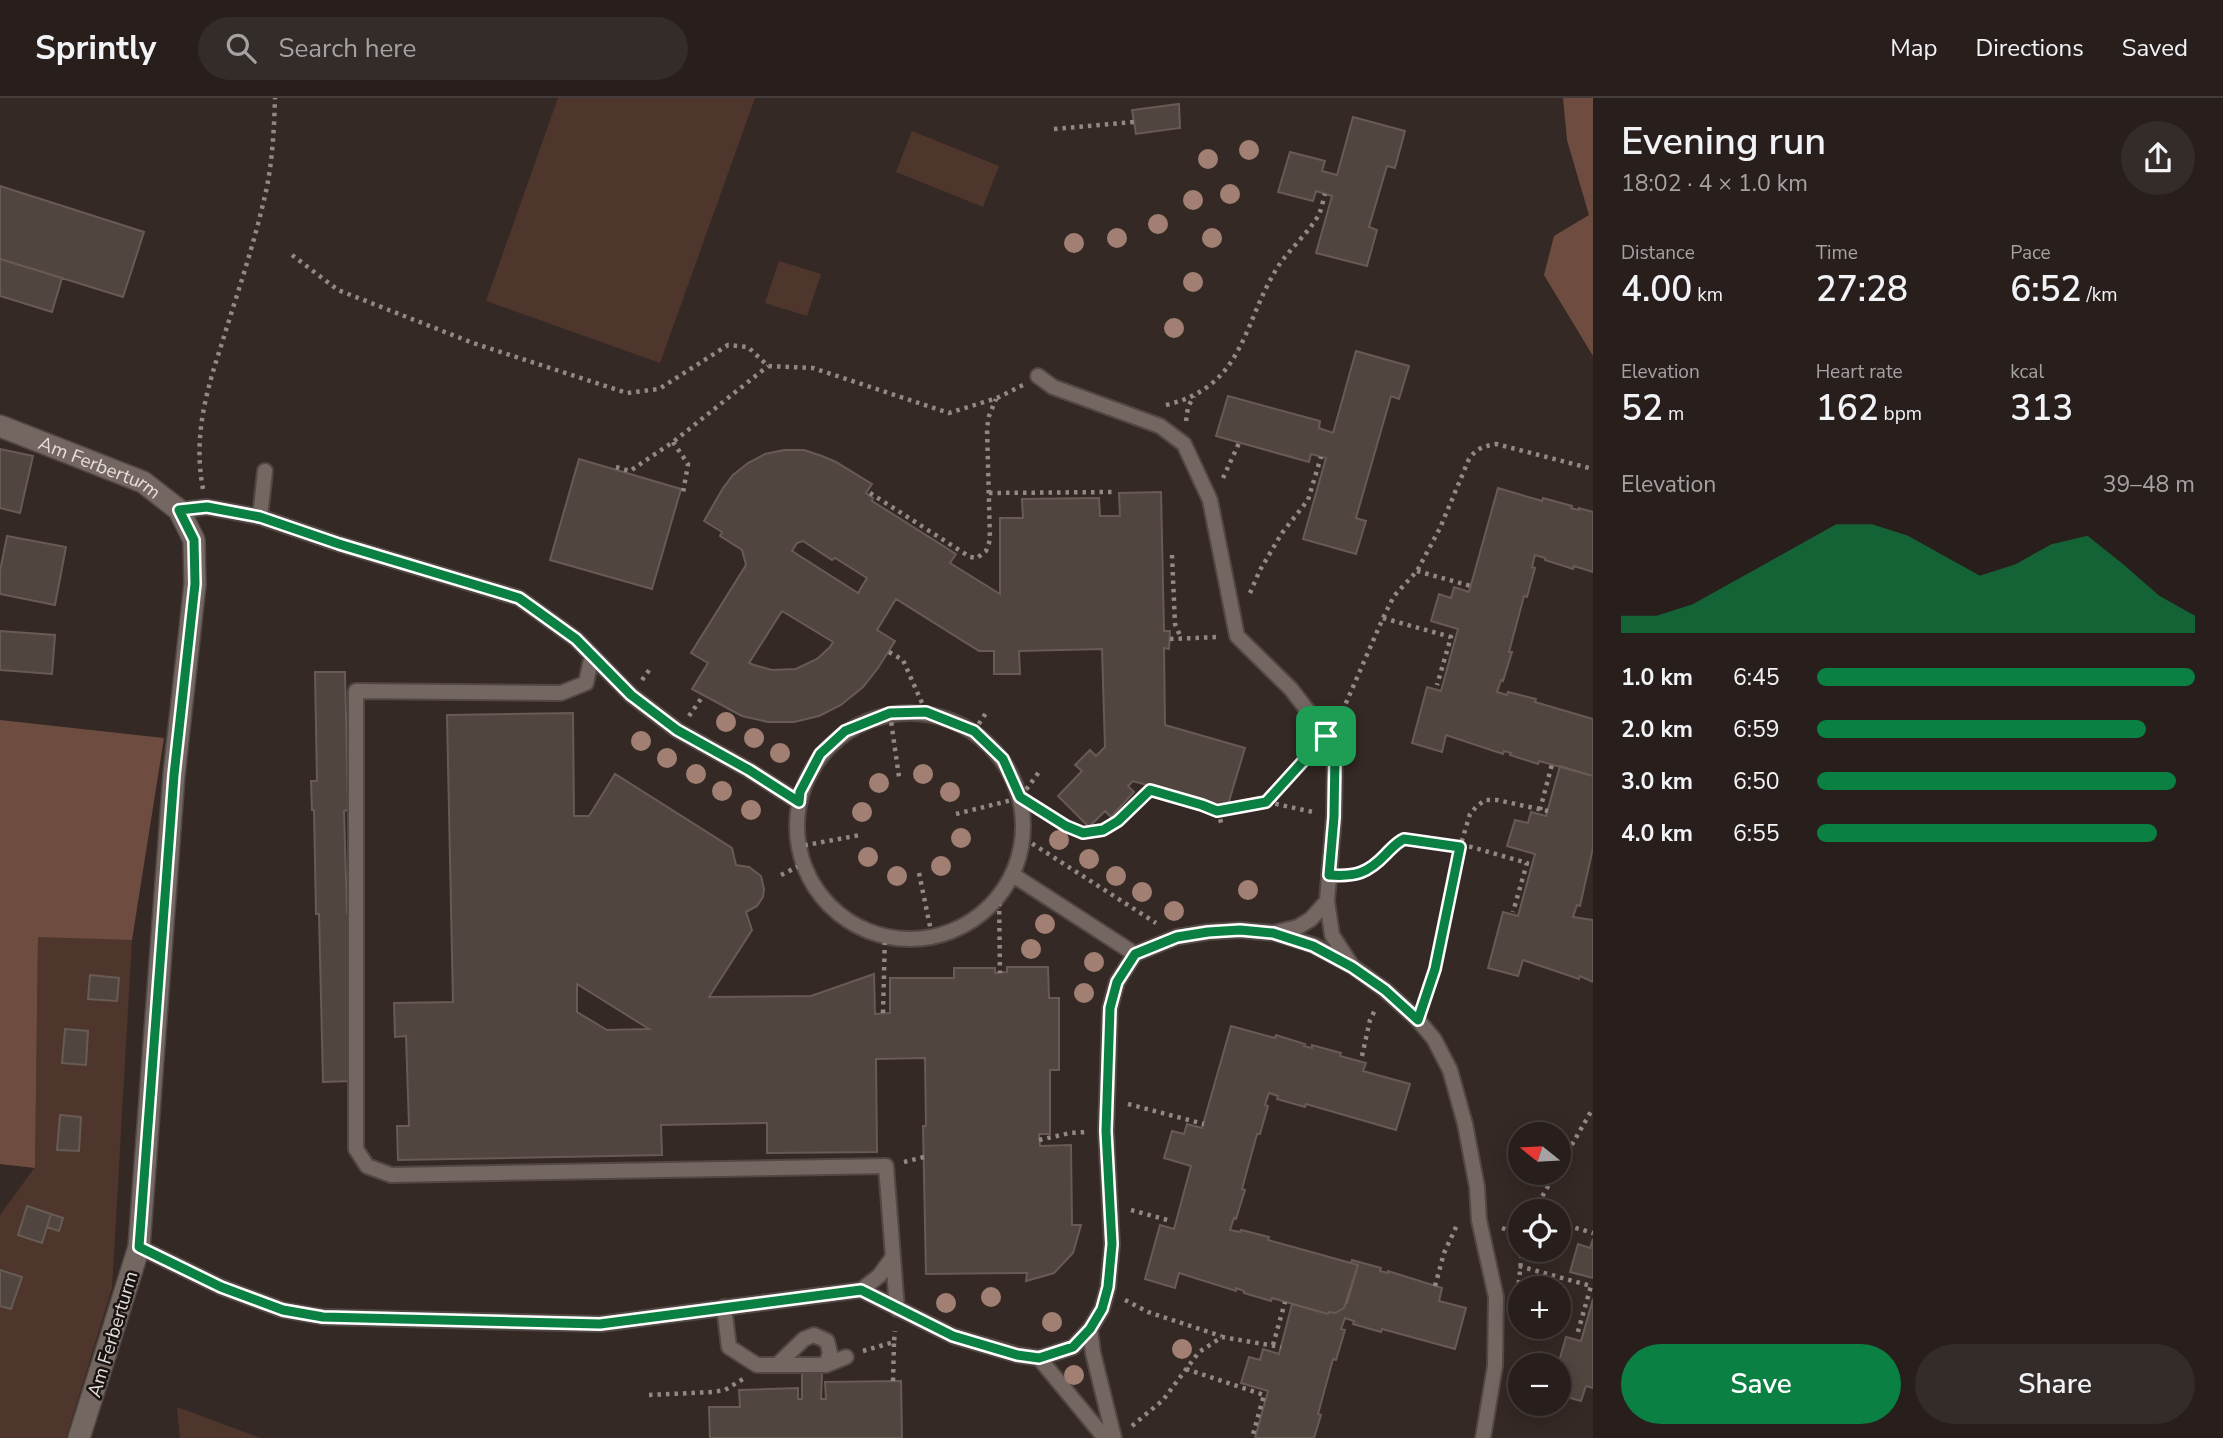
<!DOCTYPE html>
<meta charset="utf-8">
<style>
:root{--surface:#281f1c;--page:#342c29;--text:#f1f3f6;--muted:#a5a2a3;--line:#443d3b;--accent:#0b8043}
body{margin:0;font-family:"Nunito Sans",sans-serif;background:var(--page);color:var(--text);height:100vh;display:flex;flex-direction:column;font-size:26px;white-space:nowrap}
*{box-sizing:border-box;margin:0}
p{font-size:23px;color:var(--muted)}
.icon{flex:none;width:38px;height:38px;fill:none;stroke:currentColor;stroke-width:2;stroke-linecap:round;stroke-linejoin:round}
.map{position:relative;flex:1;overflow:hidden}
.side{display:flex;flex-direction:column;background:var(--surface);width:630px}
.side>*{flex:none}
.needle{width:46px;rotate:288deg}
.tools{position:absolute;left:1508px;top:1024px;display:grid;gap:14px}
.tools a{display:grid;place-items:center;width:63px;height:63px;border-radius:50%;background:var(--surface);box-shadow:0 4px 18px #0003,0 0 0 2px var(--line);font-size:35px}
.pin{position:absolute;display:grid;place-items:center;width:60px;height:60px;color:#fff;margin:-30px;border-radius:14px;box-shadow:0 4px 10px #0006}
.round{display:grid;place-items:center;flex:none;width:74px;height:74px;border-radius:37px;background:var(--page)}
.head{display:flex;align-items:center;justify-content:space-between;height:119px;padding:0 28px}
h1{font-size:38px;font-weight:600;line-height:52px}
.metrics{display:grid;grid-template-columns:repeat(3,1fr);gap:10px;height:119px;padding:7px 28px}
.metrics div{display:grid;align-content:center}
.metrics b{font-size:35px;font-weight:600}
.metrics small{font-size:19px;font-weight:400}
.metrics p{font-size:19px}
.chart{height:196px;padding:14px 28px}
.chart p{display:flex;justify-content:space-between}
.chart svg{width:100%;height:126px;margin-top:7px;fill:var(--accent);opacity:.7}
.cta{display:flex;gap:14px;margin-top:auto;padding:14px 28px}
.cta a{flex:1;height:80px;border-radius:42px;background:var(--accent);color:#fff;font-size:28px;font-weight:600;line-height:80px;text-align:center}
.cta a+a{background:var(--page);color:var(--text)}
ul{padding:0 28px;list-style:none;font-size:23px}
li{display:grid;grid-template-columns:112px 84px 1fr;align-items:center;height:52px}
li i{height:18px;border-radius:9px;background:var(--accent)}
header{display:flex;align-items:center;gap:42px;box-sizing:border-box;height:98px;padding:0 35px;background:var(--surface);border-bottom:2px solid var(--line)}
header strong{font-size:33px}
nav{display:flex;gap:38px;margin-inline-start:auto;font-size:24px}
.search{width:490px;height:63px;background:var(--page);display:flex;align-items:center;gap:18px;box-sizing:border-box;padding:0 24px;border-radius:38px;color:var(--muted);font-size:26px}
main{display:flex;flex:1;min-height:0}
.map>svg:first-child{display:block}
.green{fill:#4f362c}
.forest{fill:#6e4d40}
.building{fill:#514540;stroke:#685b56;stroke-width:2;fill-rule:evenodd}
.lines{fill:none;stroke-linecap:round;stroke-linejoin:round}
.lane-casing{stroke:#514743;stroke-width:18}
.street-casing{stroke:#514743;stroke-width:24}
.path{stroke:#928985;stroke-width:4.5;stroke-dasharray:3.5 5;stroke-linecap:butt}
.lane{stroke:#746661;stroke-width:14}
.street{stroke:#746661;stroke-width:21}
.tree{fill:#a18073}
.route-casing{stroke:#fff;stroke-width:14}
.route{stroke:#0b8043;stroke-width:9}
.labels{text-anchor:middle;stroke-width:5;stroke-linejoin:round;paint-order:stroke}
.street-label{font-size:19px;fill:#e6dedb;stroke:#181311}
</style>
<header>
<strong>Sprintly</strong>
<div class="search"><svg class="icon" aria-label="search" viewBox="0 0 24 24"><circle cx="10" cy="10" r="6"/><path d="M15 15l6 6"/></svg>Search here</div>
<nav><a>Map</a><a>Directions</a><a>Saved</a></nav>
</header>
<main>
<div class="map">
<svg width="1593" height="1340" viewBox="0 0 1593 1340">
<rect width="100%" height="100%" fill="#352925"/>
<!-- green -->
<path class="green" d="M558,0H755L660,265L486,203Z
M912,33L999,68L983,109L896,74Z
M779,163L821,176L807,218L765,205Z
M38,838L132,842L112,1190L66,1340H0V1117L35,1069Z
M177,1309L261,1340H180Z"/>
<!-- forest -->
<path class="forest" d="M1563,0H1593V258L1544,177L1554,138L1589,117L1567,42Z
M0,622L164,640L132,842L38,839L35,1070L0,1066Z"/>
<!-- building -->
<path class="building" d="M1179,6L1180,30L1136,36L1132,12Z
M1353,19L1405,33L1395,70L1387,68L1369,129L1377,132L1367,168L1316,155L1332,98L1316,93L1313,103L1278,94L1290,54L1325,63L1322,73L1337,77Z
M0,88L144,134L123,199L0,161Z
M0,161L62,180L52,214L0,198Z
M1356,253L1409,268L1399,301L1391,298L1356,420L1366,423L1356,456L1303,441L1326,360L1311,356L1309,364L1216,338L1228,298L1320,323L1319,330L1333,335Z
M0,351L33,358L20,415L0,410Z
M784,352H804L822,358L836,364L872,386L866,395L873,400L872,403L956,456L950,465L1000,496V420H1023L1022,401L1099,400L1100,418H1120L1119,395L1161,394L1164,533H1170L1169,551L1164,550L1165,627L1245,650L1227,710L1133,683L1128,688L1134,694L1111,719L1105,713L1089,729L1058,698L1082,673L1075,667L1090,652L1096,658L1105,649L1102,551L1019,553L1020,576H994V553H979L896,501L877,532L895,543L878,570L863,589L841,607L819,618L794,624H768L742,618L692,591L708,565L691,555L746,467L742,452L720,438L722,434L704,423L723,390L733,377L748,365L765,356ZM803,443L832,462L835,460L867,480L858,495L792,453L797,445ZM782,513L833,544L830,549L817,561L796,571L772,572L754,567L749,565Z
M579,361L681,391L652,491L550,462Z
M1498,390L1542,403L1543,400L1572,408L1571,410L1579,412V410L1593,414V474L1574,468L1573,471L1545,462V460L1535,457L1532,469L1535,470L1527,499L1524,498L1509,554H1512L1503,583L1501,582L1497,594L1507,597L1508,594L1536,601L1535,604L1593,621V678L1539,663L1538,666L1510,657L1511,655L1504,653L1503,656L1446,637L1442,654L1412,645L1427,589L1441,593L1458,531L1431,523L1439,496L1451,500L1454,489L1469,494Z
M7,438L66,449L55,507L0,496V473Z
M0,533L55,537L52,576L0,572Z
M315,574H345L348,712L344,713L347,815L349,816L353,983L323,984L319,816H316L314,712H312L311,683H317Z
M573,615L574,718H589L615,676L732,750L736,767L749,769L761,778L764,791L763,799L757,808L746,814L752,832L709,899L811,898L874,876L875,916L890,915V880H954V870H995V875L1007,874V869H1048L1049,900H1059V972H1050V1036H1039L1040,1048L1071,1047L1072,1127H1081L1073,1155L1054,1175L1026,1183L1027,1175L926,1176L923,1028H926L925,960L876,961L877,1054L767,1055V1025L661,1027L662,1057L398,1062L397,1028H409L406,938L395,939L394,905L453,904L447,617ZM577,886L649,931L607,932L577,914Z
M1560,668L1593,678V750L1580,808L1577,807L1573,819L1593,822V884L1580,878L1579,881L1523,862L1518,878L1488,870L1503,814L1518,818L1535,756L1507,748L1515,722L1528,725L1531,714L1546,718Z
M90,877L119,880L117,903L88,901Z
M1231,928L1275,940L1276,937L1305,946L1304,948L1312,950V947L1341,955L1340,958L1366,965L1363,973L1410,986L1396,1032L1306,1006L1305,1009L1277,1001L1278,998L1269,995L1265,1007L1268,1008L1260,1036H1257L1242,1091L1245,1092L1236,1121L1234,1120L1230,1132L1240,1134L1241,1132L1269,1139L1268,1142L1358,1167L1347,1205H1346L1344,1210L1335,1215L1329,1214L1328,1216L1272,1200L1271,1203L1244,1195V1193L1236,1190V1193L1179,1175L1175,1190L1145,1181L1160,1127L1174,1131L1191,1068L1164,1060L1172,1033L1184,1036L1187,1026L1202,1030Z
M65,931L88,933L86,967L62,965Z
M60,1017L81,1019L79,1053L57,1052Z
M27,1108L51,1116L42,1145L18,1137Z
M51,1116L63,1120L59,1133L47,1129Z
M1593,1141V1180L1570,1174L1578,1146L1590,1150Z
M1352,1162L1381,1170L1380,1173L1388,1175V1173L1442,1190L1439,1203L1466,1210L1455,1251L1382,1231L1381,1234L1353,1226L1354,1223L1345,1220L1341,1231L1345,1232L1336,1262L1333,1261L1318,1316L1321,1317L1314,1340H1255L1268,1293L1241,1285L1249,1259L1260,1262L1263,1251L1279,1256L1292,1206L1328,1216L1329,1214L1335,1215L1344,1210L1358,1167L1351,1165Z
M0,1172L22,1179L11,1211L0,1208Z
M1593,1201V1290L1586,1288L1581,1303L1559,1297V1267H1558L1566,1239L1581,1243Z
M802,1275H822L821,1301H826L825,1284L901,1283L902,1340H710L709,1309H740L739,1292L798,1290V1301H802Z"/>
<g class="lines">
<!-- lane casing -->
<g class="lane-casing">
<path id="lane" d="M179,412L207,409L260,419L339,446L519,500L576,541L631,597L677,632L749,672L799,704
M260,419L265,373
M592,557L586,585L561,595L356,593V1051L367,1068L391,1077L886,1068L897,1211
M797 728a113 113 0 1 1 226 0a113 113 0 1 1-226 0Z
M1013,777L1135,856
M1327,803L1332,837L1352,868L1385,892L1418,922L1434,941L1450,972L1465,1026L1477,1089L1479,1122L1496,1199L1495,1268L1483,1340
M1274,835L1313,847L1352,868
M139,1149L221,1189L283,1212L323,1219L600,1226L861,1192L953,1238L1018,1257L1039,1260L1073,1249L1090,1231L1102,1211L1108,1189L1112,1146L1106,1033L1110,910L1117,884L1135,856L1177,839L1208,834L1240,832L1273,835L1298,829L1311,821L1327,803L1334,718L1335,656L1327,638L1291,591L1237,538L1210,402L1184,346L1160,328L1053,289L1038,278
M861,1192L879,1178L893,1159
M724,1209L729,1249L757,1267H826L846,1259
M1090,1231L1093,1255L1114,1340
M1039,1260L1105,1340
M777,1267L804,1241L814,1237L827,1243L830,1255L826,1267"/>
</g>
<!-- street casing -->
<g class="street-casing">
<g id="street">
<path id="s1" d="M0,328L143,384L179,412L194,442L195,486L174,677L139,1149L79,1340"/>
</g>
</g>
<!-- path -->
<path class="path" d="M1054,31L1134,24
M292,157L338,192L473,245L627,295L659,291L728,247L748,249L768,268L813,270L949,315L997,300L1023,287
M1166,307C1246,288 1242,224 1279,167C1289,152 1312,131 1319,116C1322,110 1323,102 1325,96
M1186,323L1188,309L1194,298
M673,344L688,366L683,395
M616,369L630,373L673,344L768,268
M1223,380L1239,345
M203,391C193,339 206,294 222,245C236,199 252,153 263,106C272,72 274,35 275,0
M870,395L970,459L977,460L986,453L990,442L987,330L989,318L996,301
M989,395L1114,394
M1172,457L1175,526L1181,540
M1417,473L1471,488
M1250,495L1260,472L1282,435L1308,402L1321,359
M1383,520L1451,539L1437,587
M1170,541L1218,539
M889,554L903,562L926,614
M642,582L650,571
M890,616L899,679
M689,618L703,598
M1339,621L1383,520L1394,498L1417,473L1440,430L1469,361C1476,351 1483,348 1496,346L1593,371
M974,633L986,615
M1020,700C1061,725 1088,755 1131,712C1138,706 1143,698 1150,692L1202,707L1218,713L1266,704L1311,654
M1267,704L1313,714
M1540,712L1552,666
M1218,713L1222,728
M956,716L1020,700L1039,674
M1025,741L1156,825
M1461,746L1527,765L1513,814
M796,749L860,737
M919,775L932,838
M781,777L801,767
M1347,778C1383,771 1379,754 1404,741L1460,749
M999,796L1000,875
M1426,901L1435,871L1460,749L1470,716L1477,708L1485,702H1497L1548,713
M883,915L885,837
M1362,958L1370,922L1375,912
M1128,1006L1204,1026
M1039,1042L1070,1035L1087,1034
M904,1064L924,1059
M1559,1069L1593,1010
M1131,1112L1171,1123
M1534,1113L1556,1074
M1559,1125L1593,1135
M1502,1130L1521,1137
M1519,1168L1591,1188L1577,1237
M1435,1188L1444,1155L1457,1127
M1518,1194L1522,1152
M1125,1202L1148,1214L1221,1238
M1273,1247L1285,1204
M863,1253L894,1244L895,1233
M1186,1271L1264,1297L1252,1340
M893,1283L894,1244
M649,1297L713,1294L725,1292L743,1281
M1132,1328L1163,1302L1199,1254L1222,1239L1281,1249"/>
<!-- lane -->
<use href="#lane" class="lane"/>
<!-- street -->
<use href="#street" class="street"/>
</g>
<!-- trees -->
<g class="tree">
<circle cx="1249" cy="52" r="10"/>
<circle cx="1208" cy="61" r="10"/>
<circle cx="1230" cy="96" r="10"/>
<circle cx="1193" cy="102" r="10"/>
<circle cx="1158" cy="126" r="10"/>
<circle cx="1117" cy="140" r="10"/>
<circle cx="1212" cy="140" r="10"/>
<circle cx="1074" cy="145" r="10"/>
<circle cx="1193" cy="184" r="10"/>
<circle cx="1174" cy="230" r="10"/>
<circle cx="726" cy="624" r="10"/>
<circle cx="754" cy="640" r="10"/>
<circle cx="641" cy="643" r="10"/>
<circle cx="780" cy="655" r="10"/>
<circle cx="667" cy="660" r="10"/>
<circle cx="696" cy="676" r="10"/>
<circle cx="923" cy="676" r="10"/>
<circle cx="879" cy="685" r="10"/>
<circle cx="722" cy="693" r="10"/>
<circle cx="950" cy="694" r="10"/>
<circle cx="751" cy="712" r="10"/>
<circle cx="862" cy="714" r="10"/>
<circle cx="961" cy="740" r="10"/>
<circle cx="1059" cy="742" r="10"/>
<circle cx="868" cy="759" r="10"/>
<circle cx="1089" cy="761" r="10"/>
<circle cx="941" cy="768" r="10"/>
<circle cx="897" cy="778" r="10"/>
<circle cx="1116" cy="778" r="10"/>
<circle cx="1248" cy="792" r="10"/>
<circle cx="1142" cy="794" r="10"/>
<circle cx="1174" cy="813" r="10"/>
<circle cx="1045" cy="826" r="10"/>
<circle cx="1031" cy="851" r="10"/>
<circle cx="1094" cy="864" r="10"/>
<circle cx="1084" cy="895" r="10"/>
<circle cx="991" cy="1199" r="10"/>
<circle cx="946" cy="1205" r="10"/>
<circle cx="1052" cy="1224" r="10"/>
<circle cx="1182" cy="1251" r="10"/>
<circle cx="1074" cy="1277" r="10"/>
</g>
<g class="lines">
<!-- route casing -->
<g class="route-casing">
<path id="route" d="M207,409L260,419L339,446L519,500L576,541L631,597L677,632L749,672L799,704L800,694L820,656L845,633L890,615L926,614L974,633L1003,661L1020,699L1066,728L1083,735L1103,732L1118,723L1150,692L1202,707L1217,713L1266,704L1326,638L1335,656L1334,719L1329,777C1356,779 1368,775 1386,756C1392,750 1397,744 1404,741L1460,749L1435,871L1418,922L1385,892L1352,869L1313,848L1273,835L1240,832L1208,834L1177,839L1135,856L1117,884L1110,910L1106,1033L1112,1146L1108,1189L1102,1211L1090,1231L1073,1249L1039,1260L1017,1257L953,1238L861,1192L600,1226L323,1219L283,1212L221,1189L139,1149L174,677L195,486L194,442L179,412Z"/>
</g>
<!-- route -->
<use href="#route" class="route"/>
</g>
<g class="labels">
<!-- street labels -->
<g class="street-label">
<text dy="7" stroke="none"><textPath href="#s1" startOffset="108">Am Ferberturm</textPath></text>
<text transform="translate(112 1236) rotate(-73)" y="7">Am Ferberturm</text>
</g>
</g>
</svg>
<div class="tools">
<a><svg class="needle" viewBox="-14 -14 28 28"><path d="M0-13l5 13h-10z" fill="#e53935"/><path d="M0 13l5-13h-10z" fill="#a5a2a3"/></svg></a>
<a><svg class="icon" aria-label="locate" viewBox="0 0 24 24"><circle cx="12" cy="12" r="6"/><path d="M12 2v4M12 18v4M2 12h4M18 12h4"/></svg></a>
<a>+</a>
<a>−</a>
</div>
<div class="pin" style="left:1326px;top:638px;background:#1e9e55"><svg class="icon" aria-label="arrive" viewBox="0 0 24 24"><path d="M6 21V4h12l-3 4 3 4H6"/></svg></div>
</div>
<section class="side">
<div class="head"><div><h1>Evening run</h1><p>18:02 · 4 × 1.0 km</p></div><a class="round"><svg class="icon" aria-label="share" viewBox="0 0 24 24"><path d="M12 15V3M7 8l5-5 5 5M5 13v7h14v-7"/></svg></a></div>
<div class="metrics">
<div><p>Distance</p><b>4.00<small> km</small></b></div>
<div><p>Time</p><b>27:28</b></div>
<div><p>Pace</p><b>6:52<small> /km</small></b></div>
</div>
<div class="metrics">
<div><p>Elevation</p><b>52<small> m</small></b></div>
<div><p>Heart rate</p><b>162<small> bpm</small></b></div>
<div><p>kcal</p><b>313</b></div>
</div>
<div class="chart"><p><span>Elevation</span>39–48 m</p>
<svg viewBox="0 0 160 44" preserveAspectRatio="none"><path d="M0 44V38L10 38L20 34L30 27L40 20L50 13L60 6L70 6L80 10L90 17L100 24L110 20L120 13L130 10L140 20L150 31L160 38V44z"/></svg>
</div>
<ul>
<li><b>1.0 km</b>6:45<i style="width:100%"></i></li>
<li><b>2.0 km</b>6:59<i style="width:87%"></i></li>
<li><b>3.0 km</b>6:50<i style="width:95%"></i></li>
<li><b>4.0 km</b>6:55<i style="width:90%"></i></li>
</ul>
<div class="cta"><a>Save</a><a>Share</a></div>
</section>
</main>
